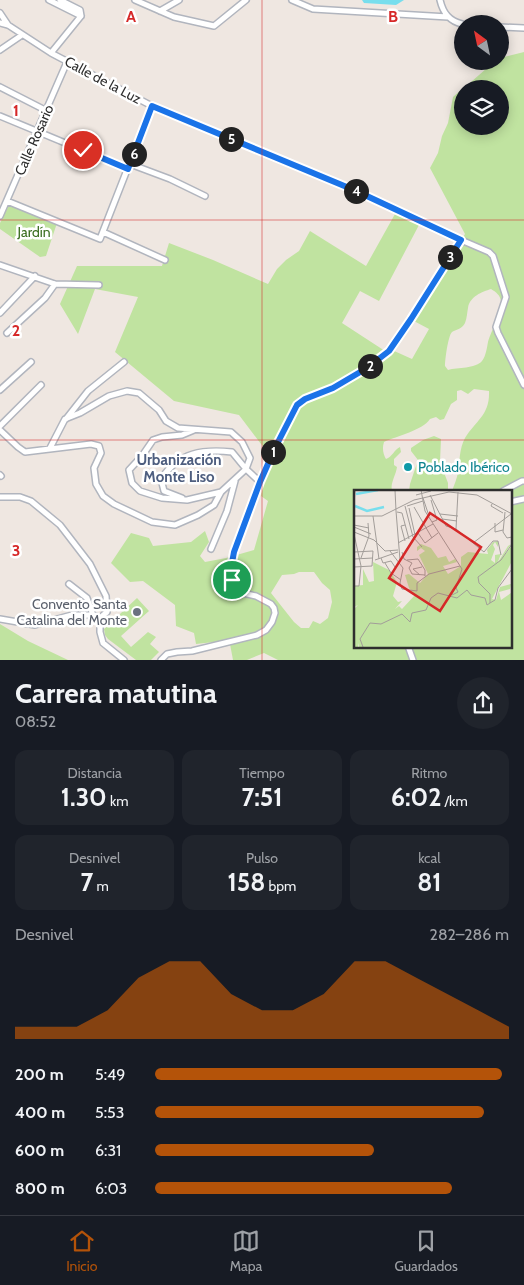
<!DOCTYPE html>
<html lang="es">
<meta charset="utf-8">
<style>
:root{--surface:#171b24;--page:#20242c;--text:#f1f3f6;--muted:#9ea1a6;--line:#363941;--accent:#b45309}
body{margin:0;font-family:Cabin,sans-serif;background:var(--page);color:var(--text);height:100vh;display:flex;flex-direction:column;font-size:19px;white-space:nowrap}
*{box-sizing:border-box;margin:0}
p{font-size:16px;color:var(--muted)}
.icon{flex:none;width:28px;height:28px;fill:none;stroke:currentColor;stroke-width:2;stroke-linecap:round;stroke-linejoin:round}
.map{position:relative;height:660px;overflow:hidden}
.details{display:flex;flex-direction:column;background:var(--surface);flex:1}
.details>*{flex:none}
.needle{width:32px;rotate:327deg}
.tools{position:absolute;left:454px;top:15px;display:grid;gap:10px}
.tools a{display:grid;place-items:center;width:55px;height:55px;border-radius:50%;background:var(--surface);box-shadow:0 2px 12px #0003;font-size:25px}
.pin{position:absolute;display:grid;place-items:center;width:42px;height:42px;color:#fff;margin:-21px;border:2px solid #fff;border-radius:50%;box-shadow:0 1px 5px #0007}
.km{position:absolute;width:25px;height:25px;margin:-12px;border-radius:50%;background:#222;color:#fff;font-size:14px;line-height:25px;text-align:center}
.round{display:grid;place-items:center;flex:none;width:52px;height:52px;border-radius:26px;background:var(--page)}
.head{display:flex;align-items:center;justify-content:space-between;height:85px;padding:0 15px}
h1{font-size:28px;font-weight:800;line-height:38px}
.metrics{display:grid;grid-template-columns:repeat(3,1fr);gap:8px;height:85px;padding:5px 15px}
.metrics div{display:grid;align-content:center;border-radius:12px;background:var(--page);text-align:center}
.metrics b{font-size:25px;font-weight:800}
.metrics small{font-size:14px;font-weight:400}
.metrics p{font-size:14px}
.chart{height:140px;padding:10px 15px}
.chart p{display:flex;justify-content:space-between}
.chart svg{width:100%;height:90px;margin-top:5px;fill:var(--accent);opacity:.7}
ul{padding:0 15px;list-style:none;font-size:16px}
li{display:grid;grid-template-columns:80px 60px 1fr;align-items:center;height:38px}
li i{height:12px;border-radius:6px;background:var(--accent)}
.dock{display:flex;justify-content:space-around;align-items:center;height:70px;border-top:1px solid var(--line);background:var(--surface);font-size:14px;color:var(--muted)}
.dock a{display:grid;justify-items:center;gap:2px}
.dock .current{color:var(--accent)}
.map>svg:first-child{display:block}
.green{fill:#c0e3a0;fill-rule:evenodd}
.water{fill:#78deed}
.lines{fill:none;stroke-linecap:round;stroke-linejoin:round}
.street-casing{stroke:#b1b5be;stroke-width:8}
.street{stroke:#fff;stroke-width:5}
.route-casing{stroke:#fff;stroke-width:10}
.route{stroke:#1a73e8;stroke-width:6}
.grid{fill:none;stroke:#d62828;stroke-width:1;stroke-opacity:0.55}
.culture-dot{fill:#0f9aa8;stroke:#fff;stroke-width:2}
.worship-dot{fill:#6b7280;stroke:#fff;stroke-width:2}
.labels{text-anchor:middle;stroke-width:5;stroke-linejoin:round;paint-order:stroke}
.street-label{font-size:14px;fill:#2e2e2e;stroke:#fff}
.park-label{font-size:14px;fill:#386c1d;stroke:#fff}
.culture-label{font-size:14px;fill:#0d838f;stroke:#fff;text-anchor:start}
.worship-label{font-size:14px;fill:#5b616d;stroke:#fff;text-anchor:end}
.neighbourhood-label{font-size:15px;font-weight:bold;fill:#4e5e7f;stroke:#fff}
.inset-river{fill:none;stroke:#78deed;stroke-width:2.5}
.inset-road{fill:none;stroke:#a29d99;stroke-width:1}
.view{fill:#d62828;fill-opacity:0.15;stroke:#d62828;stroke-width:2.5}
.inset-edge{fill:none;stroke:#2e2e2e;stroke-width:2.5}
.grid-label{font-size:16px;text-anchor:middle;font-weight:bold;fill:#d62828;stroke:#fff;stroke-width:5;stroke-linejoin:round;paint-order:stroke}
</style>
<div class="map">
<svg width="524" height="660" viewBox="0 0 524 660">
<rect width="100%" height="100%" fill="#efe7e1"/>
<!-- green -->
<path class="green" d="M524,52V660H278L264,653L247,660H233L230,644L223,641L196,644L194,633L176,626L175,605L143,581L130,582L111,563L131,533L149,538L153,546L191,542L205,531L209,542L200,556L205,562L226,558L254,550L268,501L261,496L267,452L239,415L174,401L115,352L138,297L95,289L78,334L60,304L77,266H162L169,243L213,260L268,284L277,269L286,260L299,251L310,231L366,266L395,214L419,225L379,301L360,291L342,323L385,351L392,350L412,359L429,329L412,320L465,234L430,168L438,153L442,136L448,123L453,97L462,89V126H500V89H463L495,61H500V58ZM491,289C496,292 500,295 501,301C503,310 491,331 488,342C487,347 486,356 482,361C475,369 458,367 448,370L445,366C445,360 448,336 452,332C457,329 462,329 465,323C467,318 467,313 468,308C470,296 482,292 491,289ZM474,389L489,391C490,415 476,420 465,438C459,449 460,461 458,472C457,479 454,485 452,491H510V646H355V491H392C390,483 396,475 397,467L394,465V459L401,452L400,447C394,450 392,457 386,459C383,454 382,448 384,442C397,436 423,430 430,419L436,417L440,420L444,419L451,404L457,400V391L461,390L468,394ZM299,572H314L322,583L330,590L332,602L328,618L320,624L313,621L309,628H301L294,622L271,593L282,575L294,574Z
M10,203L57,223L46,256L40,257L0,229V223Z
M434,436L441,439L440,462L448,483V491H409L410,484L418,460L411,451V448L423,440Z
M137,598L149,611L121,636L131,647L148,632L156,637L150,644L159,652L151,660H136L108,639L105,635L104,629Z
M0,624L28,641L68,660H0Z"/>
<!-- water -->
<path class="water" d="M362,0H404L396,5L364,3Z"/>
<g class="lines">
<!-- street casing -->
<g class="street-casing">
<path id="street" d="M49,0L81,16L51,53
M60,0L80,10L81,16
M135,0L174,17L214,26L246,0
M292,0L313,9L448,17
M440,0C443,13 449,21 462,24
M160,11L179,0
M0,13L8,25
M0,23L8,25L51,53L152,106L354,190L461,240L489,252L493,256L506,297L496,327L498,333L524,385
M500,27L524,28
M0,50L22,35
M0,87L47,111
M0,116L128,169
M130,164L170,179L205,196
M7,201L100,239L152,106
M0,216L67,62
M103,232L165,260
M0,265L55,284L99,285
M0,313L35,276
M7,333L45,298L55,284
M0,390L31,362
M66,419L88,391L124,362
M0,426L41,385
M0,430L18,447L25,452L91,444L99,446L101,453L94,468L96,484L103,496L114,504L152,522L175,525L198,515L214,505L221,492L246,469L250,458L242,442L231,432L178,428L166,421L159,410L139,393L127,391L109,396L80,413L65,419L50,448
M194,430L182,435L162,437L153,440L142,456L129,470L132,483L140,491L162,498L187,500L221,492
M0,475L1,476
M503,491L522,481H524
M0,497H20L31,501L60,525L90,564L106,596L107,612L100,618V632L103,643L124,660
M182,498L164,491L161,479C179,452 203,449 232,452L246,469L260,482
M510,502L524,499
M211,549L227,511L235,481
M69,584L87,598L93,615
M0,619L35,625L72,615H93L100,618
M408,646L413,660
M161,660L167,654L177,652L192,651L257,635L266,630L272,622L275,613L274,608L271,604L256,596L243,593L237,588L232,580L231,568L234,553L260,482L275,448L297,405L305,399L333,388L367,368L389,351L411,319L461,240"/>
</g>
<!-- street -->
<use href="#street" class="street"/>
</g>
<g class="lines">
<!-- route casing -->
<g class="route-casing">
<path id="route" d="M83,150L128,169L152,106L354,190L461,240L411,319L389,351L367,368L333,388L305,399L297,405L275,448L260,482L234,552L231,568L232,580"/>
</g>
<!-- route -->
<use href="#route" class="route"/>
</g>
<!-- grid -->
<path class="grid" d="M262,0V660M0,220H524M0,440H524"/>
<!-- markers -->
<circle class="culture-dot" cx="408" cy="467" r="5"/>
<circle class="worship-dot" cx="137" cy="612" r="5"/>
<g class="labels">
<!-- street labels -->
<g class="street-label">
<text transform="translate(103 80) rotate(28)" y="5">Calle de la Luz</text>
<text transform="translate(34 140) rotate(-66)" y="5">Calle Rosario</text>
</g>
<!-- park labels -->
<g class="park-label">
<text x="34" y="237">Jardín</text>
</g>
<!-- culture labels -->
<g class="culture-label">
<text x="418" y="472">Poblado Ibérico</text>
</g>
<!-- worship labels -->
<g class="worship-label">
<text x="127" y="609">Convento Santa<tspan x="127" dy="16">Catalina del Monte</tspan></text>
</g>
<!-- neighbourhood labels -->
<g class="neighbourhood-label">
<text x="179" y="465">Urbanización<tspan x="179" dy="17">Monte Liso</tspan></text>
</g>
</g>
<!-- overview -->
<g transform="translate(354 490)">
<rect width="158" height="158" fill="#efe7e1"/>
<path d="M144,51V57L141,52L139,55L141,59L137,70L141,73V65L147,64L143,74L154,56L157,54L148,68L157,57V73L138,109L142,110L146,97L157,94L156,99L145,102L147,110L157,103V157H5V153L4,157H0V119L4,115L0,117V96L9,95V79L15,92L20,91L19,72L35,80L43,92L39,106L44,112L48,111L41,119L45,116L48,119L61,105L55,98L51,85L55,84L66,93L74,84L65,65L71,61L67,58L63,61V57L67,54L77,58L84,68L92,66L95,72L101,69L103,72L89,76L94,84L107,76V67L114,62L134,64L133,60L139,52Z" fill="#c0e3a0"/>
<path class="inset-river" d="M2,4L24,0M1,16L13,21L30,17"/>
<path class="inset-road" d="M41,0L42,21M67,0L71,21L108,79L102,98L104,102L98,105M62,5L77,1M76,5L92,36L102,39M69,8L75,26M77,10L83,30L78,32M138,14L137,16L149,23M0,15L1,0M51,16L59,47L68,57M53,16L69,11M60,17L78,48M55,18L61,45M42,21L46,70M43,22L48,23L55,49M151,22L149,42L153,48L158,47M86,24L104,26M0,26H28L60,10L95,2L123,5L158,24M19,26L25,69M88,29L103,31M141,33V42L149,40M0,35L15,38M0,37L17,44M102,39L130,62L139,51H144L147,65M102,39L104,2M0,42L20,50L31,61L44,60M64,43L71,53L84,43M0,44L7,76L5,96H0M51,51L47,36L51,35M44,53L79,34M119,53L157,24M36,61L49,78L46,93L48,99M0,62L19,61M48,62L50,69L58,73L55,78L58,84L71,85M7,68L15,46L14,33M27,68L29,73L37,71L41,77M0,69L19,68M21,70L44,62M53,70L64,69L71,80V86M31,73L37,83L47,90M0,77L18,76L19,61M66,85L59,79L68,77M48,99L63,101V93L75,84L106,76M136,113V104L125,93L124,87L147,70L158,54M136,113L141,110L144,98L158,79M9,157L6,149L16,133L27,134L48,124L56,132L58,123L72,120L77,108L84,103L103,108L113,100L117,105L131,108L133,115L136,113"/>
<path class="view" d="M76,23L127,57L86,121L35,88Z"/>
<rect width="158" height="158" class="inset-edge"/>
</g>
<g class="grid-label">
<text x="131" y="22">A</text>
<text x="393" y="22">B</text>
<text x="16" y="116">1</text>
<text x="16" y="336">2</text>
<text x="16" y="556">3</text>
</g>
</svg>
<div class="tools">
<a><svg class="needle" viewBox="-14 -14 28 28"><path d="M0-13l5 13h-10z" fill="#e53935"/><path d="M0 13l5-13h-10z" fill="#9ea1a6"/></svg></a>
<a><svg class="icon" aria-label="layers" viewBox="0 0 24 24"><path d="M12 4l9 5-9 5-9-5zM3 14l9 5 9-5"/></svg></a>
</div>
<div class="pin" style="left:232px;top:580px;background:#1e9e55"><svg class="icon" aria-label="arrive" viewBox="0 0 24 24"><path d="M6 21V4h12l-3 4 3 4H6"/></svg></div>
<div class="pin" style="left:83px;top:150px;background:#d93025"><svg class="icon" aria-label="check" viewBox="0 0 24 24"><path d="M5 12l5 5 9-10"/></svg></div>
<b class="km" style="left:273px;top:452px">1</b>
<b class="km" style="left:370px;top:366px">2</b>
<b class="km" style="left:450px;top:257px">3</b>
<b class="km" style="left:356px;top:191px">4</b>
<b class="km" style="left:231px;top:139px">5</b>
<b class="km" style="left:134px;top:154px">6</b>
</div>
<section class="details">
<div class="head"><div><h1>Carrera matutina</h1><p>08:52</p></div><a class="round"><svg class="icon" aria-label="share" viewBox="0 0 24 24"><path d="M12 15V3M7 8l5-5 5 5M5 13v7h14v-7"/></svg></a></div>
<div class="metrics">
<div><p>Distancia</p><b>1.30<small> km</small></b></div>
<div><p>Tiempo</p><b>7:51</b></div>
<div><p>Ritmo</p><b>6:02<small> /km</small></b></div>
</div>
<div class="metrics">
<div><p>Desnivel</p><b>7<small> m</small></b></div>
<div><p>Pulso</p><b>158<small> bpm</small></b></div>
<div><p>kcal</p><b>81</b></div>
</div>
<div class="chart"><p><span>Desnivel</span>282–286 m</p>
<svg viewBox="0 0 160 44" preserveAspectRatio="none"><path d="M0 44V38L10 38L20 38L30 30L40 14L50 6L60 6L70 22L80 30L90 30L100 22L110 6L120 6L130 14L140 22L150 30L160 38V44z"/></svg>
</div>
<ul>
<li><b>200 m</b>5:49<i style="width:98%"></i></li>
<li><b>400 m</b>5:53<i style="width:93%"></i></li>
<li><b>600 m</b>6:31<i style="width:62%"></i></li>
<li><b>800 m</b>6:03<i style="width:84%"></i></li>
</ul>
</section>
<nav class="dock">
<a class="current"><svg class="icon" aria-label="home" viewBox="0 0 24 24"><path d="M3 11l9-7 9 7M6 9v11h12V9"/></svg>Inicio</a>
<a><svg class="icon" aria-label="map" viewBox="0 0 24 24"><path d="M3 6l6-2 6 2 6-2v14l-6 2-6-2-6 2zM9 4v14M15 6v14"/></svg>Mapa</a>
<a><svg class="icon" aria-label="saved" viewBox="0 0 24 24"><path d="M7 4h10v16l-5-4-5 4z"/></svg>Guardados</a>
</nav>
